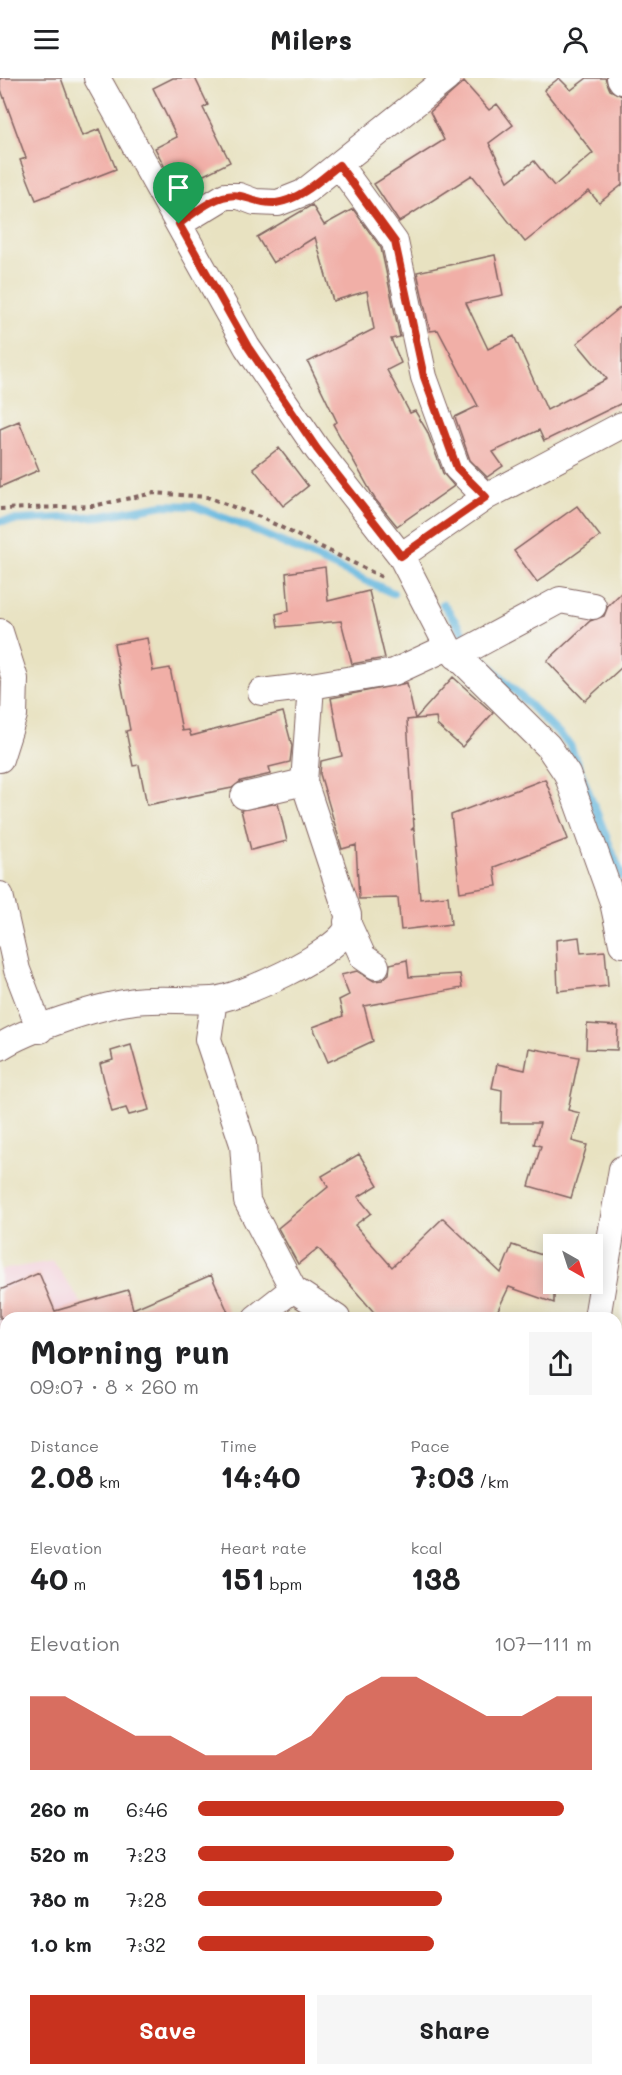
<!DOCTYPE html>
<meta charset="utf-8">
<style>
:root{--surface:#fff;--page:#f6f6f6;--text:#202124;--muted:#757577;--accent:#c8321e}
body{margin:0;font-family:Mali,sans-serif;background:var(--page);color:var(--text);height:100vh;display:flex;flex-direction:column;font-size:22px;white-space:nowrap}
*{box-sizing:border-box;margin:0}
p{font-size:20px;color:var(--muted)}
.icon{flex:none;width:33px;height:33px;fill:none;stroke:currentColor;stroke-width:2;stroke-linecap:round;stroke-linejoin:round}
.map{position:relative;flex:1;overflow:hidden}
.sheet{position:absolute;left:0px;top:1234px;width:622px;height:764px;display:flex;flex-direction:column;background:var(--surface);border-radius:18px 18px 0 0;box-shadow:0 3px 15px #0003}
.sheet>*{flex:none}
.needle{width:39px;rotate:141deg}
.buttons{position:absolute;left:543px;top:1156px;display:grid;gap:12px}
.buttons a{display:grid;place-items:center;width:60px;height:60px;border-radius:0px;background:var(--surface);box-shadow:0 3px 15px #0003;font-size:30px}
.pin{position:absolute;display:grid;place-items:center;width:51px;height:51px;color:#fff;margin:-62px -26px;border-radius:50% 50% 50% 0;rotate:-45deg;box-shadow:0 0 6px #0007}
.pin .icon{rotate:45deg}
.round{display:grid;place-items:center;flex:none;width:63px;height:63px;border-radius:0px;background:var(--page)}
.headline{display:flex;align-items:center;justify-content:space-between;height:102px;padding:0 30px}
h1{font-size:33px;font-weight:800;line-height:45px}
.stats{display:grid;grid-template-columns:repeat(3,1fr);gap:9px;height:102px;padding:6px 30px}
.stats div{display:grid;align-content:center}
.stats b{font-size:30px;font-weight:800}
.stats small{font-size:16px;font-weight:400}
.stats p{font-size:16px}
.chart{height:168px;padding:12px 30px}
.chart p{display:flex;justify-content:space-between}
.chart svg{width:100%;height:108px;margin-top:6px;fill:var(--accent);opacity:.7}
.action{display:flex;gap:12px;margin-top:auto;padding:12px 30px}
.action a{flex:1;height:69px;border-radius:0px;background:var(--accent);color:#fff;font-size:24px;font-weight:800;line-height:69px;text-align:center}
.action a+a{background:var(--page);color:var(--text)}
ul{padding:0 30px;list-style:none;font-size:20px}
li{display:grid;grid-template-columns:96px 72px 1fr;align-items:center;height:45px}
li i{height:15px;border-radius:8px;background:var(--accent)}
header{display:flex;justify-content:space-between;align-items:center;height:78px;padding:0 30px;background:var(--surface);font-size:27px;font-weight:800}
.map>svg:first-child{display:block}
.built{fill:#f4cfdc}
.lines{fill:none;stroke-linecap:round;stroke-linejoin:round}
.stream{stroke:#62b6de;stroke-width:8}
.building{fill:#f1afa7}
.minor-casing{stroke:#816360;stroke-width:28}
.tertiary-casing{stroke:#816360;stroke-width:36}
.path{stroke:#816360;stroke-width:4;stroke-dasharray:4.5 4.5;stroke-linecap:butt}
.minor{stroke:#fff;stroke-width:26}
.tertiary{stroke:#fff;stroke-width:33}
.route-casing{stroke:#fff;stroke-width:12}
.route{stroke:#c8321e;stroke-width:8}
</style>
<header><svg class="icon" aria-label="menu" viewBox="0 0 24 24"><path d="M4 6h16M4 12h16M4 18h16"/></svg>Milers<svg class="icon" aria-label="person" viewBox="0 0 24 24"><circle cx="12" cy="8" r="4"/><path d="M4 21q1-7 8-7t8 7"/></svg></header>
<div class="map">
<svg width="622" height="1997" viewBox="0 0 622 1997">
<rect width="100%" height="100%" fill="#f6f6f2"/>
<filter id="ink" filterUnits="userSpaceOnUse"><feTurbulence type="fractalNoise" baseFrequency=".0167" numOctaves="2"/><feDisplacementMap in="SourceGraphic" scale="12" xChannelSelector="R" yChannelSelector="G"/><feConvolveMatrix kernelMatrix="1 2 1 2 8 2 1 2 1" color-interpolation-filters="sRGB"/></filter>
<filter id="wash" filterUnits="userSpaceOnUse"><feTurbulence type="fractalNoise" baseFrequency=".008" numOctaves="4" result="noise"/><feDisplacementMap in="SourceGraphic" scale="24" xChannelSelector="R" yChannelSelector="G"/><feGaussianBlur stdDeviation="1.35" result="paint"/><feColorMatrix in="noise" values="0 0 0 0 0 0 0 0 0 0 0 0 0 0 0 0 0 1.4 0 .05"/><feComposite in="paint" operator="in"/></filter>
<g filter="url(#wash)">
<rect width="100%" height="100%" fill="#e8e2c1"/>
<!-- built -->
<path class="built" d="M53,1183L83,1227L88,1240H6V1301L0,1303V1192Z"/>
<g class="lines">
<!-- stream -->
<path class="stream" d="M0,443L102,438L164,427L194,428L250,450L393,515
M443,526L478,576L570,667L622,799"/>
</g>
<g id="blocks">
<!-- building -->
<path class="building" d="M0,0H61L82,58L100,51L116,91L36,122L20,82L26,80L0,9Z
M173,0H195L208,27L203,30L230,84L176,111L155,70L177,59L153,10Z
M559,0L571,12L587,0H605L610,12L622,18V107L599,125L589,113L525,164L472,97L399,144L374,106L444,62L430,34L464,4L489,32L497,26L513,47L489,65L508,103L534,83L554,108L593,75L544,12Z
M312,127L324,147L353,131L381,170L400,259L391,261L401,285L387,292L410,335L415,333L427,353L443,395L454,408L397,448L375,421L333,346L337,344L308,284L374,251L367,213L333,223L315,159L273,185L257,159Z
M495,177L503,217L466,225L488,271L514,258L547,332L607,301L577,265L622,228V325L544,363L539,352L493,374L503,388L487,399L470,382L455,339L478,328L438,252L430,253L417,194Z
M19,343L39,392L0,409V351Z
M279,370L308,408L283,428L253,390Z
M577,428L600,458L537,504L514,473Z
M325,489L328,523L369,513L385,580L352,586L341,543L278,549L276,536L289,533L286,495Z
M622,514V589L585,623L547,583L590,543L604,538L608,528Z
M147,560L153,593L170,590L182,653L189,652L191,658L283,634L292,668L290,684L269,689L271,696L241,703L232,710L147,727L139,687L133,688L126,653L130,652L114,566Z
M453,599L493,635L462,669L437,647L436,639L415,641Z
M407,605L415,641L407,642L414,749L411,752L414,751L420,821L448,818L451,846L401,852L398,820L359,821L356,767L342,771L320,696L321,683L342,678L331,620Z
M545,701L568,761L494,789L497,808L460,814L451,737Z
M278,725L287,763L251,772L241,732Z
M579,859L581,875L605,873L608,908L558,913L556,862Z
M407,882L409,899L460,896L462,910L364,928L373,963L328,984L313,949L343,938L339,922L349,917L341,897L357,893L374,903L382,902L389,896L390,886Z
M587,946L618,948L617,972L586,971Z
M131,967L149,1032L129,1037L126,1030L112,1034L100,986L113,982L111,973Z
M529,970L579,979L568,1032L580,1035L572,1063L587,1067L571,1120L529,1108L541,1068L534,1066L540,1045H501L502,1012L492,1010L497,986L525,992Z
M359,1076L378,1107L358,1119L371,1135L355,1147L392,1189L443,1140L501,1195L512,1167L554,1181V1225L509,1209L494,1240H379L318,1170L298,1186L278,1150L328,1109L322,1098Z
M39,1195L55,1233L128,1212L133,1231L211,1197L228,1234L213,1240H0V1212Z"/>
</g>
</g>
<g filter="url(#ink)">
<use href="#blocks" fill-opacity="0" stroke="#816360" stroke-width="1.5"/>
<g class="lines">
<!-- minor casing -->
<g class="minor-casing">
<path id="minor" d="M97,0L247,269L317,371L401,478L448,569L548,668L567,696L613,824L622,866
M620,0L622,3
M339,87L395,164L424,299L457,390L486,419
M179,146L225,118H239L255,124L278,125L303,115L447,0
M401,478L486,419L622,347
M0,554L15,601L14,637L0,681
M456,578L560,522L593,528
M261,614L311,608
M244,718L304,704
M0,817L17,892L40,952
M347,844L363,879L376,888
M214,922L208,961L243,1066L247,1123L293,1211
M0,969C27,951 96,929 129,924C156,919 184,924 212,922C238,921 336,876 347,851C348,847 348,841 348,837L304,704L311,608L394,594L448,569
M256,1240L293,1211L337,1240
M597,1240L622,1091
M616,1698L622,1707"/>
</g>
<!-- tertiary casing -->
<g class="tertiary-casing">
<path id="tertiary" d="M616,1673L622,1672
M0,1882L6,1878"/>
</g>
<!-- path -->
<path class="path" d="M0,431L93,428L154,415L207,419L260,439L382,499"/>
<!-- minor -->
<use href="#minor" class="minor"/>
<!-- tertiary -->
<use href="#tertiary" class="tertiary"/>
</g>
</g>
<g class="lines" filter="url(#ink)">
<!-- route casing -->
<g class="route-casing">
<path id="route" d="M339,87L395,164L424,299L457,390L486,419L401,478L317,371L248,269L179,146C194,135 220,113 240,118C253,121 262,126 276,125C300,122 321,101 339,87Z"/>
</g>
<!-- route -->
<use href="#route" class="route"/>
</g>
</svg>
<div class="buttons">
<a><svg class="needle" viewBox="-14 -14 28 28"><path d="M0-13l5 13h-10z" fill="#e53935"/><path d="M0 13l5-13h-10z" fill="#757577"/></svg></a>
</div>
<div class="pin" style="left:179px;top:146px;background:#1e9e55"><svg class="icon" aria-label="arrive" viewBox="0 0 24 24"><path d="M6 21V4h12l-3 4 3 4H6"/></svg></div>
<section class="sheet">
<div class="headline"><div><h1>Morning run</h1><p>09:07 · 8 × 260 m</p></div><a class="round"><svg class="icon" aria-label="share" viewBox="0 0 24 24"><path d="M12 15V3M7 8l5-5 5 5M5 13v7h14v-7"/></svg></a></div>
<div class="stats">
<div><p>Distance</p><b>2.08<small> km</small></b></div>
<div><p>Time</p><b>14:40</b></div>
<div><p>Pace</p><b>7:03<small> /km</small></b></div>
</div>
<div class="stats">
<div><p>Elevation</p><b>40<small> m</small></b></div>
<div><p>Heart rate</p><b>151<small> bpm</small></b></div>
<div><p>kcal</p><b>138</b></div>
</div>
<div class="chart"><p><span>Elevation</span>107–111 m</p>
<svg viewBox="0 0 160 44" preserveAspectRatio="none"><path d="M0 44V14L10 14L20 22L30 30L40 30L50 38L60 38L70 38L80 30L90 14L100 6L110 6L120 14L130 22L140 22L150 14L160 14V44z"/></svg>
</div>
<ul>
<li><b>260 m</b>6:46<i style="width:93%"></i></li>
<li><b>520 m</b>7:23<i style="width:65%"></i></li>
<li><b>780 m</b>7:28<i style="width:62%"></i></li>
<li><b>1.0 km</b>7:32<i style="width:60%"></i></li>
</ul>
<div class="action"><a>Save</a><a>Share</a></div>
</section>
</div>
